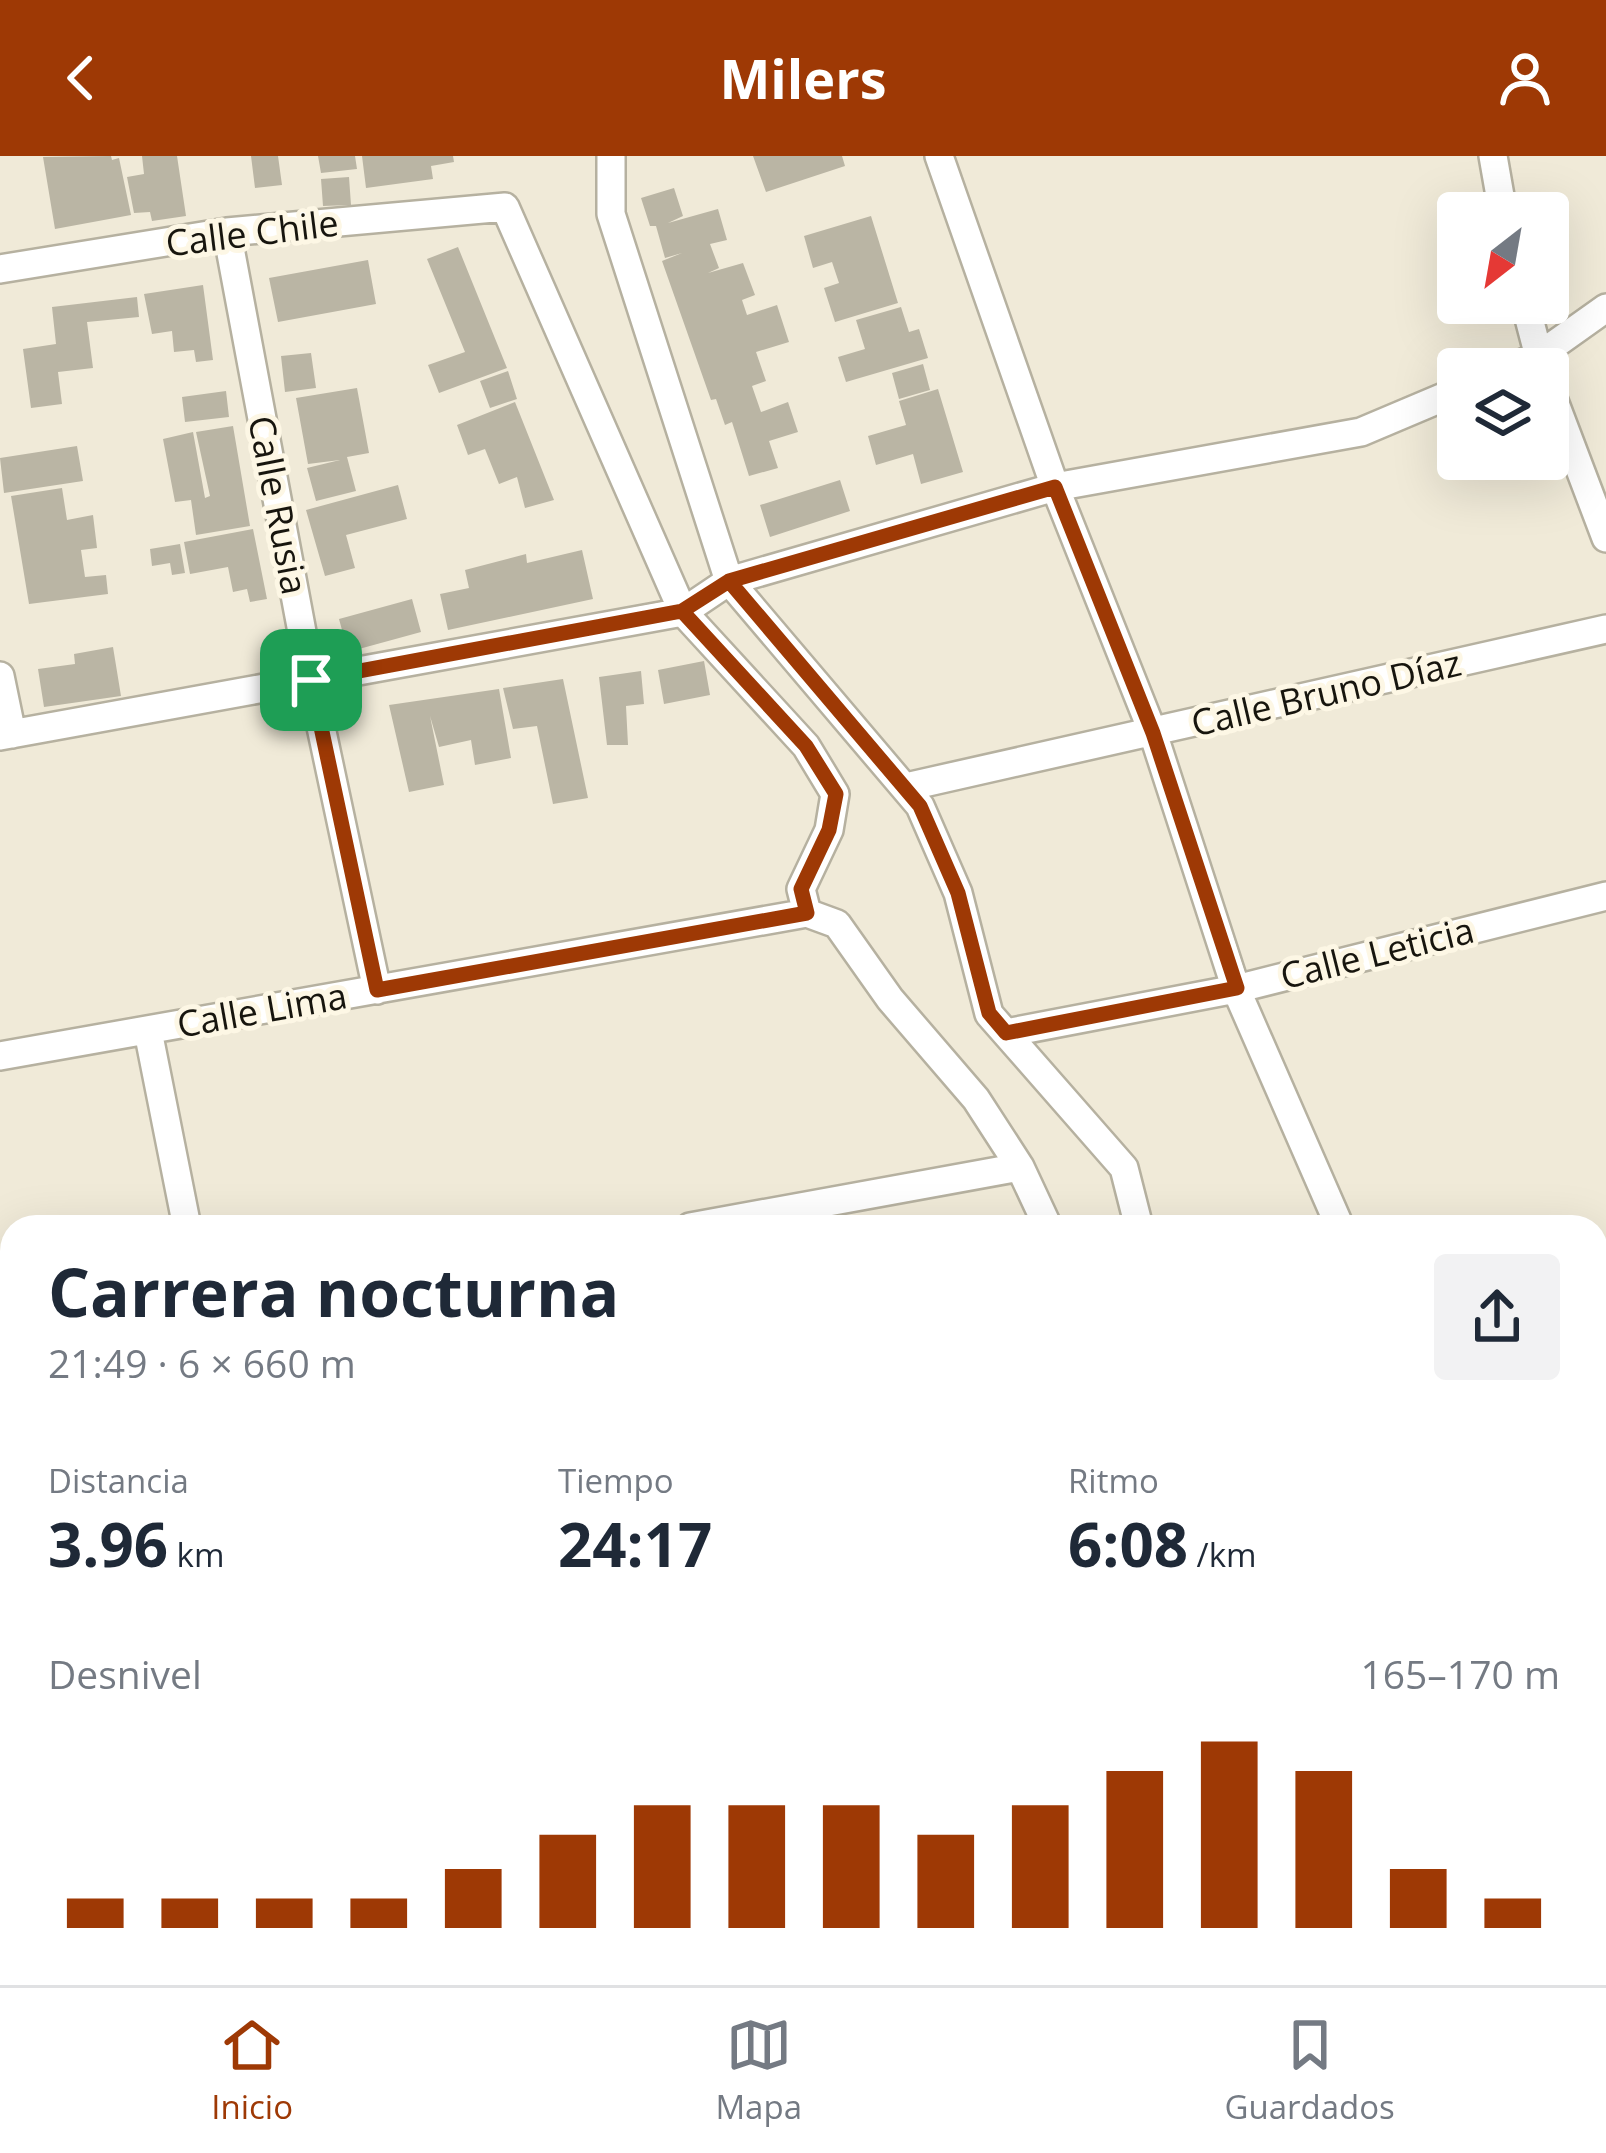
<!DOCTYPE html>
<html lang="es">
<meta charset="utf-8">
<style>
:root{--surface:#fff;--page:#f2f2f3;--text:#1f2937;--muted:#747a83;--line:#e0e1e3;--accent:#9e3905}
body{margin:0;font-family:"Open Sans",sans-serif;background:var(--page);color:var(--text);height:100vh;display:flex;flex-direction:column;font-size:45px;white-space:nowrap}
*{box-sizing:border-box;margin:0}
p{font-size:39px;color:var(--muted)}
.icon{flex:none;width:66px;height:66px;fill:none;stroke:currentColor;stroke-width:2;stroke-linecap:round;stroke-linejoin:round}
.map{position:relative;flex:1;overflow:hidden}
.panel{position:absolute;left:0px;top:1059px;width:1608px;height:771px;display:flex;flex-direction:column;background:var(--surface);border-radius:36px 36px 0 0;box-shadow:0 12px 48px #0002}
.panel>*{flex:none}
.needle{width:78px;rotate:211deg}
.controls{position:absolute;left:1437px;top:36px;display:grid;gap:24px}
.controls a{display:grid;place-items:center;width:132px;height:132px;border-radius:12px;background:var(--surface);box-shadow:0 12px 48px #0002;font-size:60px}
.pin{position:absolute;display:grid;place-items:center;width:102px;height:102px;color:#fff;margin:-51px;border-radius:24px;box-shadow:0 6px 18px #0006}
.round{display:grid;place-items:center;flex:none;width:126px;height:126px;border-radius:12px;background:var(--page)}
.head{display:flex;align-items:center;justify-content:space-between;height:204px;padding:0 48px}
h1{font-size:66px;font-weight:700;line-height:90px}
.figures{display:grid;grid-template-columns:repeat(3,1fr);gap:18px;height:204px;padding:12px 48px}
.figures div{display:grid;align-content:center}
.figures b{font-size:60px;font-weight:700}
.figures small{font-size:33px;font-weight:400}
.figures p{font-size:33px}
.chart{height:336px;padding:24px 48px}
.chart p{display:flex;justify-content:space-between}
.chart svg{width:100%;height:216px;margin-top:12px;stroke:var(--accent);stroke-width:6}
header{display:flex;justify-content:space-between;align-items:center;height:156px;padding:0 48px;background:var(--accent);color:#fff;font-size:54px;font-weight:700}
.dock{display:flex;justify-content:space-around;align-items:center;height:168px;border-top:3px solid var(--line);background:var(--surface);font-size:33px;color:var(--muted)}
.dock a{display:grid;justify-items:center;gap:6px}
.dock .active{color:var(--accent)}
.map>svg:first-child{display:block}
.building{fill:#bab5a4}
.lines{fill:none;stroke-linecap:round;stroke-linejoin:round}
.minor-casing{stroke:#b6b1a0;stroke-width:32}
.primary-casing{stroke:#b6b1a0;stroke-width:50}
.minor{stroke:#fff;stroke-width:27}
.primary{stroke:#fff;stroke-width:45}
.route-casing{stroke:#fff;stroke-width:24}
.route{stroke:#9e3905;stroke-width:15}
.labels{text-anchor:middle;stroke-width:10;stroke-linejoin:round;paint-order:stroke}
.street-label{font-size:36px;fill:#17150e;stroke:#fdf7e5}
</style>
<header><svg class="icon" aria-label="back" viewBox="0 0 24 24"><path d="M15 5l-7 7 7 7"/></svg>Milers<svg class="icon" aria-label="person" viewBox="0 0 24 24"><circle cx="12" cy="8" r="4"/><path d="M4 21q1-7 8-7t8 7"/></svg></header>
<div class="map">
<svg width="1606" height="1829" viewBox="0 0 1606 1829">
<rect width="100%" height="100%" fill="#f0ead8"/>
<!-- building -->
<path class="building" d="M111,0L112,4L119,2L131,59L55,73L43,1Z
M142,0H177L186,60L152,65L150,56L134,57L127,21L144,18Z
M251,0H278L282,29L255,32Z
M318,0H355L357,13L321,17Z
M362,0H453L454,6L431,10L433,23L366,32Z
M753,0H842L845,10L766,36Z
M349,21L351,49L323,50L321,23Z
M674,32L683,60L668,67L718,53L727,84L710,88L719,112L708,117L743,107L755,139L742,144L747,159L777,149L789,186L756,196L766,225L752,230L761,256L788,246L798,276L769,285L778,312L749,320L732,266L725,269L716,243L711,244L662,105L682,97L665,102L656,70H650L641,42Z
M871,60L898,147L835,166L824,132L839,127L832,106L813,112L804,80Z
M458,91L507,212L439,237L428,209L465,196L427,103Z
M368,104L376,148L278,166L269,122Z
M203,129L213,204L196,206L194,194L174,196L172,175L152,178L144,138Z
M137,141L139,161L87,166L93,212L58,216L62,248L31,252L23,193L56,188L52,151Z
M901,151L909,176L919,173L928,202L846,226L838,201L865,193L856,164Z
M311,197L316,232L285,236L281,200Z
M923,208L930,234L899,243L892,217Z
M508,215L517,243L490,252L480,225Z
M357,232L369,297L347,301L356,335L316,345L307,312L340,304L308,308L296,242Z
M938,233L963,316L921,328L913,298L876,309L868,280L906,269L899,245Z
M226,235L229,261L185,266L182,241Z
M515,246L554,344L525,352L517,321L499,328L485,293L468,299L457,269Z
M233,270L250,370L196,379L191,344L175,346L163,283L193,276L205,342L210,340L196,276Z
M77,290L83,325L4,337L0,302Z
M840,324L850,355L770,381L760,349Z
M398,329L407,363L346,379L355,412L325,420L306,354Z
M62,332L67,364L93,359L97,392L81,394L85,421L106,419L108,438L29,448L11,340Z
M253,373L267,443L250,446L247,433L233,436L228,411L190,418L184,386Z
M180,388L185,417L172,419L170,407L152,410L150,393Z
M582,394L593,443L448,474L440,438L469,432L465,414L526,398L527,407Z
M412,443L421,476L348,496L339,463Z
M113,491L121,540L44,551L38,513L75,508L74,498Z
M704,505L710,539L664,548L658,514Z
M641,515L644,548L626,550L628,589H607L599,521Z
M563,523L588,642L553,648L537,570L513,573L503,532Z
M499,533L511,602L475,609L471,584L439,591L430,560L444,629L409,636L389,549Z"/>
<g class="lines">
<!-- minor casing -->
<g class="minor-casing">
<path id="minor" d="M611,0V58L729,425L920,650L958,737L989,858L1124,1012L1139,1071
M939,0L1055,331L1153,577L1236,833L1340,1071
M1493,0L1503,57
M227,76L311,524L377,834
M0,113L227,76L505,51L683,456L806,590L835,638L829,674L801,733L807,757L837,768L890,843L976,943L1020,1011L1048,1071
M1525,147L1542,212
M1509,213L1537,201L1606,152
M1548,229L1606,382
M0,520L12,578
M0,580L683,456L729,425L1055,331L1361,276L1458,235
M906,631L1606,473
M148,875L187,1071
M1006,877L1236,833L1606,740
M0,900L807,757
M690,1071L1020,1011
M1596,1152L1606,1150
M0,1193L12,1191
M0,1506L12,1503
M1030,1818L1032,1829
M220,1829L249,1818"/>
</g>
<!-- primary casing -->
<g class="primary-casing">
<path id="primary" d="M1596,1500L1606,1499
M0,1749L12,1747"/>
</g>
<!-- minor -->
<use href="#minor" class="minor"/>
<!-- primary -->
<use href="#primary" class="primary"/>
</g>
<g class="lines">
<!-- route casing -->
<g class="route-casing">
<path id="route" d="M311,524L377,834L807,757L801,733L829,674L836,638L806,590L682,455L729,425L920,650L958,737L989,857L1006,877L1237,832L1153,577L1055,331L729,425L682,455L311,524"/>
</g>
<!-- route -->
<use href="#route" class="route"/>
</g>
<g class="labels">
<!-- street labels -->
<g class="street-label">
<text transform="translate(252 77) rotate(-7)" y="13">Calle Chile</text>
<text transform="translate(278 349) rotate(79)" y="13">Calle Rusia</text>
<text transform="translate(1326 537) rotate(-13)" y="13">Calle Bruno Díaz</text>
<text transform="translate(1377 797) rotate(-14)" y="13">Calle Leticia</text>
<text transform="translate(262 854) rotate(-10)" y="13">Calle Lima</text>
</g>
</g>
</svg>
<div class="controls">
<a><svg class="needle" viewBox="-14 -14 28 28"><path d="M0-13l5 13h-10z" fill="#e53935"/><path d="M0 13l5-13h-10z" fill="#747a83"/></svg></a>
<a><svg class="icon" aria-label="layers" viewBox="0 0 24 24"><path d="M12 4l9 5-9 5-9-5zM3 14l9 5 9-5"/></svg></a>
</div>
<div class="pin" style="left:311px;top:524px;background:#1e9e55"><svg class="icon" aria-label="arrive" viewBox="0 0 24 24"><path d="M6 21V4h12l-3 4 3 4H6"/></svg></div>
<section class="panel">
<div class="head"><div><h1>Carrera nocturna</h1><p>21:49 · 6 × 660 m</p></div><a class="round"><svg class="icon" aria-label="share" viewBox="0 0 24 24"><path d="M12 15V3M7 8l5-5 5 5M5 13v7h14v-7"/></svg></a></div>
<div class="figures">
<div><p>Distancia</p><b>3.96<small> km</small></b></div>
<div><p>Tiempo</p><b>24:17</b></div>
<div><p>Ritmo</p><b>6:08<small> /km</small></b></div>
</div>
<div class="chart"><p><span>Desnivel</span>165–170 m</p>
<svg viewBox="0 0 160 44" preserveAspectRatio="none"><path d="M5 44V38M15 44V38M25 44V38M35 44V38M45 44V32M55 44V25M65 44V19M75 44V19M85 44V19M95 44V25M105 44V19M115 44V12M125 44V6M135 44V12M145 44V32M155 44V38"/></svg>
</div>
</section>
</div>
<nav class="dock">
<a class="active"><svg class="icon" aria-label="home" viewBox="0 0 24 24"><path d="M3 11l9-7 9 7M6 9v11h12V9"/></svg>Inicio</a>
<a><svg class="icon" aria-label="map" viewBox="0 0 24 24"><path d="M3 6l6-2 6 2 6-2v14l-6 2-6-2-6 2zM9 4v14M15 6v14"/></svg>Mapa</a>
<a><svg class="icon" aria-label="saved" viewBox="0 0 24 24"><path d="M7 4h10v16l-5-4-5 4z"/></svg>Guardados</a>
</nav>
